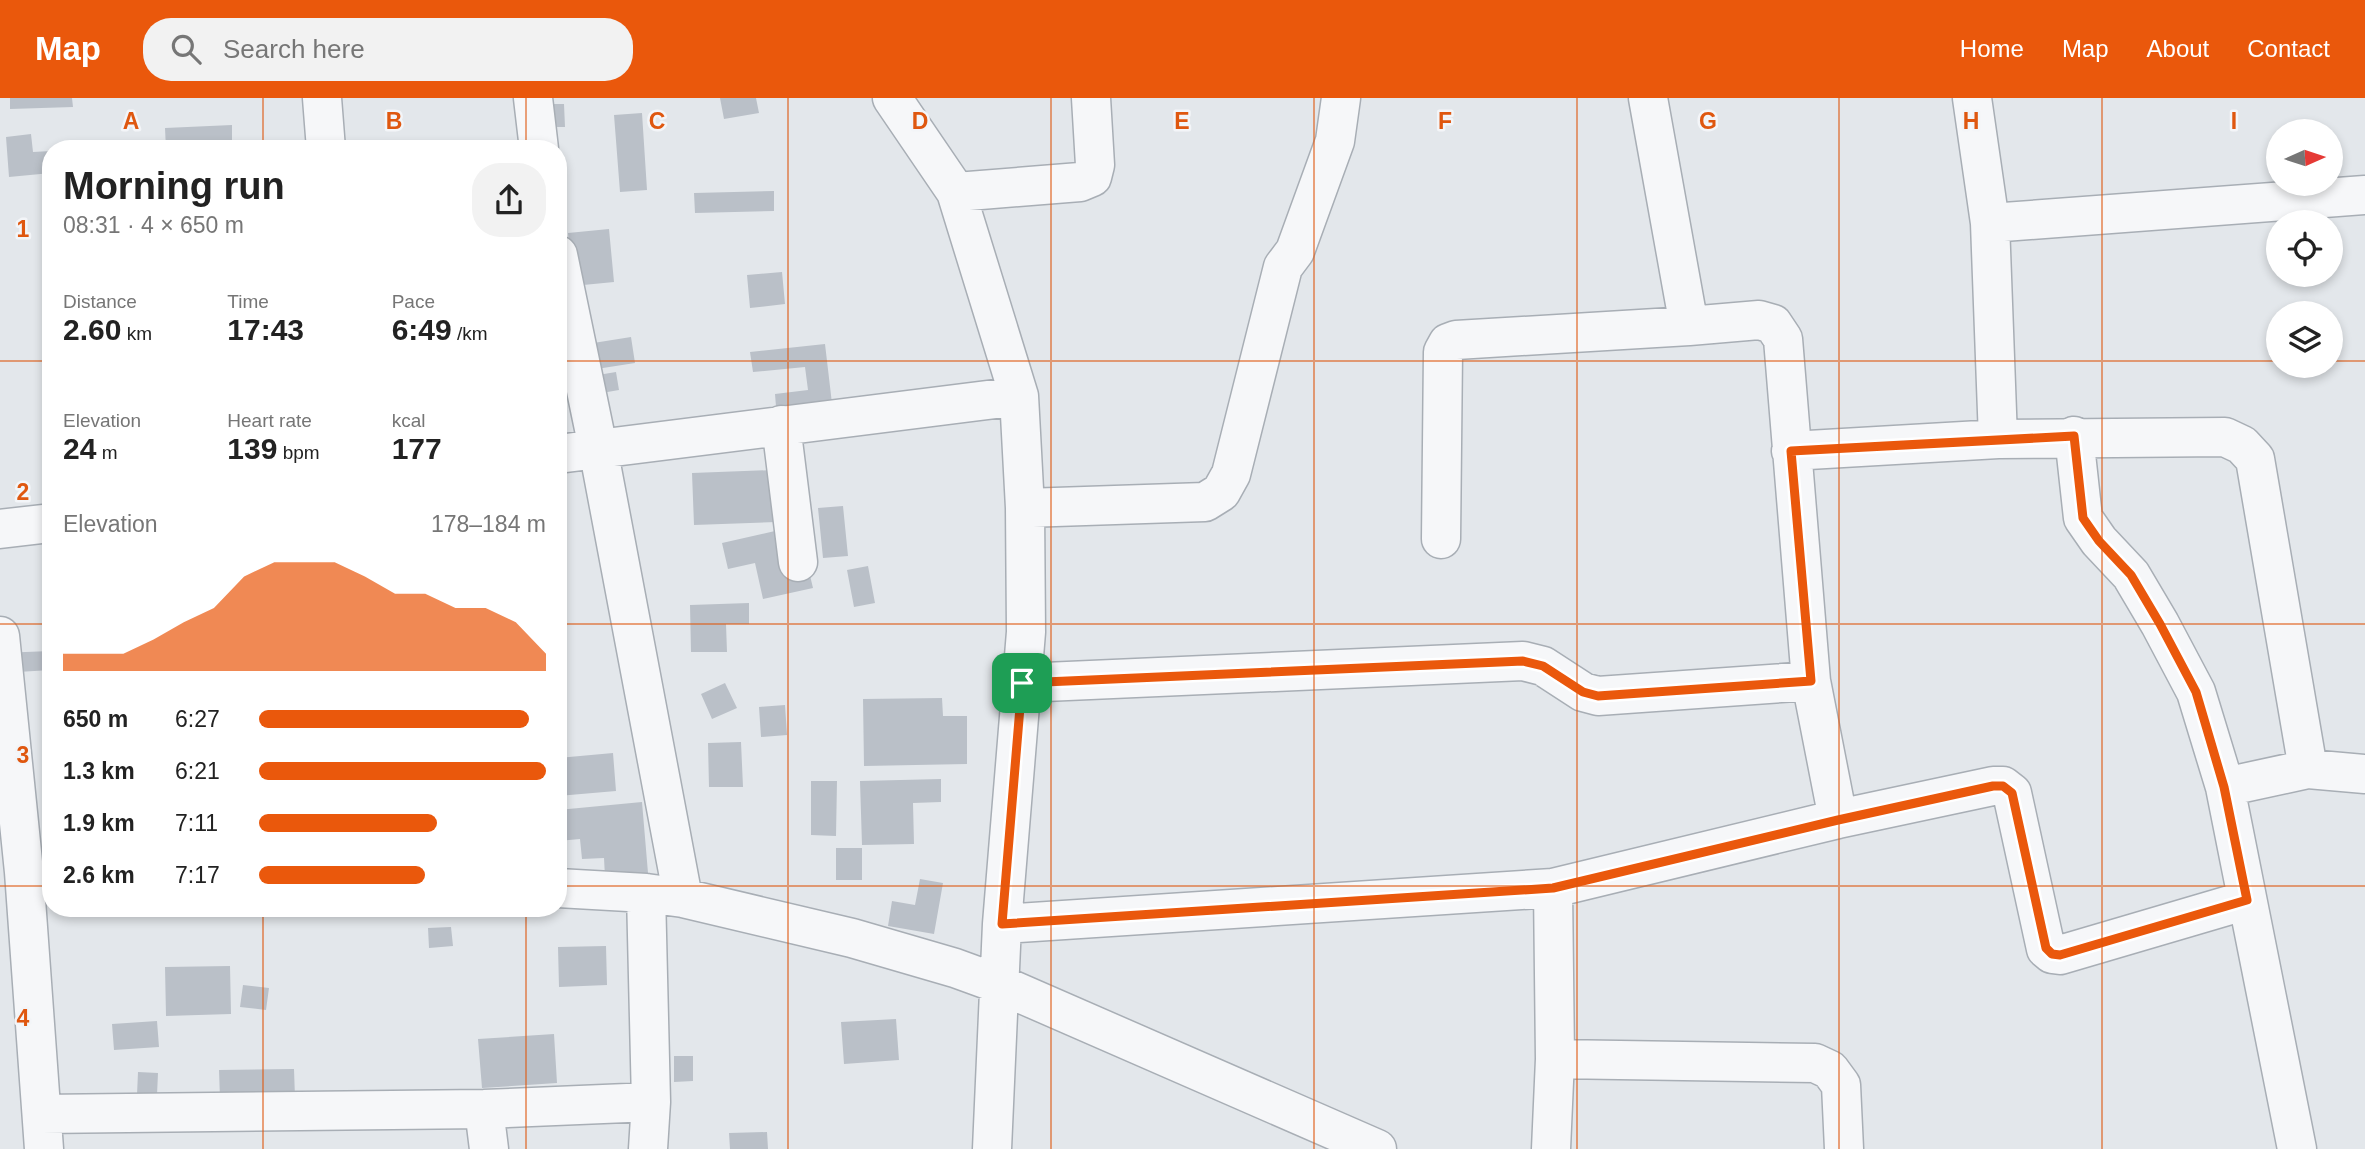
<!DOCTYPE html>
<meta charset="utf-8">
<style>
:root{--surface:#fff;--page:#f2f2f2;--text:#222;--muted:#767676;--accent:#ea580c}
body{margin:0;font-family:Helvetica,sans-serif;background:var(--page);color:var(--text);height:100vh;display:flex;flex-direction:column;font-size:26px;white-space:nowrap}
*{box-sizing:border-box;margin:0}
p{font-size:23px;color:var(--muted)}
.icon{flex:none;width:38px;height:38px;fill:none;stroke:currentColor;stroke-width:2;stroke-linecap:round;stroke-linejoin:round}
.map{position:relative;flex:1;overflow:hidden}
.details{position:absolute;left:42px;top:42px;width:525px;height:777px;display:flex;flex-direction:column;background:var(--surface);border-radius:28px;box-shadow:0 4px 10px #0003}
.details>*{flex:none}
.needle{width:46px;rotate:87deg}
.tools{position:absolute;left:2266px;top:21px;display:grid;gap:14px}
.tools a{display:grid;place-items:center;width:77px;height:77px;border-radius:50%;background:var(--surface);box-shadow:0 4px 10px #0003;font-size:35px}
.pin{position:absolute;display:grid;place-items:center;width:60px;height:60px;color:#fff;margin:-30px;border-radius:14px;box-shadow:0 4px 10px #0006}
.round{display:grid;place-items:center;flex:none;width:74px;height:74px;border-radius:28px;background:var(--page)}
.overview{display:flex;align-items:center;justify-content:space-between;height:119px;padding:0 21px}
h1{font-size:38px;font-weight:700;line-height:52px}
.metrics{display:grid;grid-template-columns:repeat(3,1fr);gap:10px;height:119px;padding:7px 21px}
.metrics div{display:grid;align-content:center}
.metrics b{font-size:30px;font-weight:700}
.metrics small{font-size:19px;font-weight:400}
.metrics p{font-size:19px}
.chart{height:196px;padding:14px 21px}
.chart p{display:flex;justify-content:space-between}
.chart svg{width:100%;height:126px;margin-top:7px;fill:var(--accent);opacity:.7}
ul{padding:0 21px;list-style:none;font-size:23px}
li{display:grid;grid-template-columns:112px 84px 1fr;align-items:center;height:52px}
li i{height:18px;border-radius:9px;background:var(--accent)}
header{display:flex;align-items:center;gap:42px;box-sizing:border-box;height:98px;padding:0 35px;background:var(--accent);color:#fff}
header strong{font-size:33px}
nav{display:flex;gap:38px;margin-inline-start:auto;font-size:24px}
.search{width:490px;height:63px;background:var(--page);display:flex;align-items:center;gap:18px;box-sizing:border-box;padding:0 24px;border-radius:28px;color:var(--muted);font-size:26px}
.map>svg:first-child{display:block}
.building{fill:#bac0c8}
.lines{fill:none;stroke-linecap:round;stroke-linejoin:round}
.minor-casing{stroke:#a8aeb5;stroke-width:41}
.minor{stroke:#f6f7f9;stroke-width:38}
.route-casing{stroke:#fff;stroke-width:14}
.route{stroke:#ea580c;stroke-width:9}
.grid{fill:none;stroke:#df570f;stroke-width:2;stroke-opacity:0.55}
.grid-label{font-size:23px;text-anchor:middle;font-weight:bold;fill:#df570f;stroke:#f3f5f8;stroke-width:5;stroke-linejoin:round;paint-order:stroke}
</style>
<header>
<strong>Map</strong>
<div class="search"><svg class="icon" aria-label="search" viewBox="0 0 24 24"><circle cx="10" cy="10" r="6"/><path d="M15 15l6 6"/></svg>Search here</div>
<nav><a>Home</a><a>Map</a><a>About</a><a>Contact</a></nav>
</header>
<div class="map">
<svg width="2365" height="1051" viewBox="0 0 2365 1051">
<rect width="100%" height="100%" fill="#e3e7eb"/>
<!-- building -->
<path class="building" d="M10,0H72L73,9L10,11Z
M720,0H756L759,15L724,21Z
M530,6H564L565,29H530Z
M642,15L647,92L620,94L614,17Z
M232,27V51H166L165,30Z
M31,36L33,54L51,53V75L9,79L6,39Z
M774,93V113L695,115L694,95Z
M609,131L614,184L573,188L568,135Z
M782,174L785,206L750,210L747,177Z
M631,239L635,265L590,272L587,246Z
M825,246L833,314L777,321L775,296L808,292L805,269L753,274L750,254Z
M616,274L619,292L596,296L592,278Z
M46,301H51V348H46Z
M774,372L776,424L694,427L692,375Z
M843,408L848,458L823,460L818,410Z
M775,433L808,469L813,490L763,501L755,465L728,471L722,445Z
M868,468L875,505L854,509L847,472Z
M749,505V526H726L727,554H691L690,507Z
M51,553V572L1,575L0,555Z
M725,585L737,610L712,621L701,596Z
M942,600L943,618H967V666L864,668L863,601Z
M785,607L787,637L761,639L759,609Z
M741,644L743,689H709L708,645Z
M613,655L616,693L558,698V660Z
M941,681V704L913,705L914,746L862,747L860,683Z
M811,683H837L836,738L811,737Z
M642,704L648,775L605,779L604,760L582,761L580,741L558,743V712Z
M836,750H862V782H836Z
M920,781L943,785L934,836L888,828L892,803L915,807Z
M451,829L453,848L429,850L428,830Z
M606,848L607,887L559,889L558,849Z
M230,868L231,916L166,918L165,869Z
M243,887L269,890L266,912L240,909Z
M896,921L899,962L844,966L841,924Z
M157,923L159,949L114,952L112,926Z
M554,936L557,985L482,990L478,941Z
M674,958H693V983L674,984Z
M294,971L295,1000L220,1001L219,972Z
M138,974L158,975L157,997H137Z
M767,1034L768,1051H730L729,1035Z"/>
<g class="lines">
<!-- minor casing -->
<g class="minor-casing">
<path id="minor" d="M322,0L326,51
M533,0L539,51
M892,0L956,94L1019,298L1025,410L1026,534L1002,826
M1648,0L1689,228
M956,94L1080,84L1092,79L1095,67L1091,0
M1990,125L2365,97
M558,157L598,350L683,800
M781,327L798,464
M2074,338L2083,420L2099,443L2131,477L2160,526L2196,594L2225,689L2297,1051
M1998,341L2225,339L2242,347L2255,361L2308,671
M1791,353L1998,341L1990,125L1972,0
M558,356L1019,298
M1025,410L1205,404L1221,394L1231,376L1283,169L1295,153L1335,43L1341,0
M0,431L51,425
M1441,441L1443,254L1448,245L1456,242L1689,228L1759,222L1773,226L1783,241L1811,583L1838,721
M0,538L24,774L44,1051
M1022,585L1523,563L1543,568L1583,594L1598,598L1811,583
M2225,689L2308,671L2365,676
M558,790L646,795L683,800L852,840L955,870L999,886L1377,1051
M646,795L651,1004L648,1051
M1555,961L1815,965L1830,972L1841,987L1844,1051
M484,1011L489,1051
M42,1016L484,1011L651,1004
M992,1051L1002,826L1553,790L1838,721L1993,688H2003L2012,695L2046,851L2052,856L2060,857L2247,802
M1551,1051L1555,961L1553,790"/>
</g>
<!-- minor -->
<use href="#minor" class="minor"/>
</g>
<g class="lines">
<!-- route casing -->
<g class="route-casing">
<path id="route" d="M2074,338L2083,420L2099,443L2131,477L2160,526L2196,594L2224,689L2247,802L2060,857L2052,856L2046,850L2012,695L2003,688H1993L1838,722L1553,790L1002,826L1022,585L1523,563L1543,568L1583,594L1598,598L1811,583L1791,353Z"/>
</g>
<!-- route -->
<use href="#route" class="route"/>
</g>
<!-- grid -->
<path class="grid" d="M263,0V51M526,0V51M788,0V1051M1051,0V1051M1314,0V1051M1577,0V1051M1839,0V1051M2102,0V1051M0,263H51M558,263H2278M2331,263H2365M0,526H51M558,526H2365M0,788H51M558,788H2365M263,810V1051M526,810V1051"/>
<g class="grid-label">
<text x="131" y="31">A</text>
<text x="394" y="31">B</text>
<text x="657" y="31">C</text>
<text x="920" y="31">D</text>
<text x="1182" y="31">E</text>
<text x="1445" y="31">F</text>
<text x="1708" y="31">G</text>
<text x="1971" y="31">H</text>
<text x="2234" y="31">I</text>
<text x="23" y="139">1</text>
<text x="23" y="402">2</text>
<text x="23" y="665">3</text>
<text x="23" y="928">4</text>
</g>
</svg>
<div class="tools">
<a><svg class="needle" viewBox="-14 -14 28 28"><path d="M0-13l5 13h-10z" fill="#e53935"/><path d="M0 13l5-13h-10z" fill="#767676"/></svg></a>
<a><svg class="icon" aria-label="locate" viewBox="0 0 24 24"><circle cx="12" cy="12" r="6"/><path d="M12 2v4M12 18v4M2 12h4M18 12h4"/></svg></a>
<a><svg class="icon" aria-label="layers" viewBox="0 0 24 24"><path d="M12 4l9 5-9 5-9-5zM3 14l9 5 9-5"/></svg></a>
</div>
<div class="pin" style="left:1022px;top:585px;background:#1e9e55"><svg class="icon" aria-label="arrive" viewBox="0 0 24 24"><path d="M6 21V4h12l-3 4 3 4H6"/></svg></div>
<section class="details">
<div class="overview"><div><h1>Morning run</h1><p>08:31 · 4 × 650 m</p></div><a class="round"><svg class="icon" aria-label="share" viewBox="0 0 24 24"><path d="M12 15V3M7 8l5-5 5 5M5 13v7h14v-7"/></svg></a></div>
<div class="metrics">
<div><p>Distance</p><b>2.60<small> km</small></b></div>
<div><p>Time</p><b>17:43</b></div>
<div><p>Pace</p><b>6:49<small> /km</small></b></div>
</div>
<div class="metrics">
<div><p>Elevation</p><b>24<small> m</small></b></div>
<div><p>Heart rate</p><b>139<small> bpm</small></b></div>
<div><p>kcal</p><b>177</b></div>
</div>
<div class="chart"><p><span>Elevation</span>178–184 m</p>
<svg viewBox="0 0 160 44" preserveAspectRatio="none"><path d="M0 44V38L10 38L20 38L30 33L40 27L50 22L60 11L70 6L80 6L90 6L100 11L110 17L120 17L130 22L140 22L150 27L160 38V44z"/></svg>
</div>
<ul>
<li><b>650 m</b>6:27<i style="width:94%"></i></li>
<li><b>1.3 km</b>6:21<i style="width:100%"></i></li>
<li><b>1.9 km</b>7:11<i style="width:62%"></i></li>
<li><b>2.6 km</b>7:17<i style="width:58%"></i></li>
</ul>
</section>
</div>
